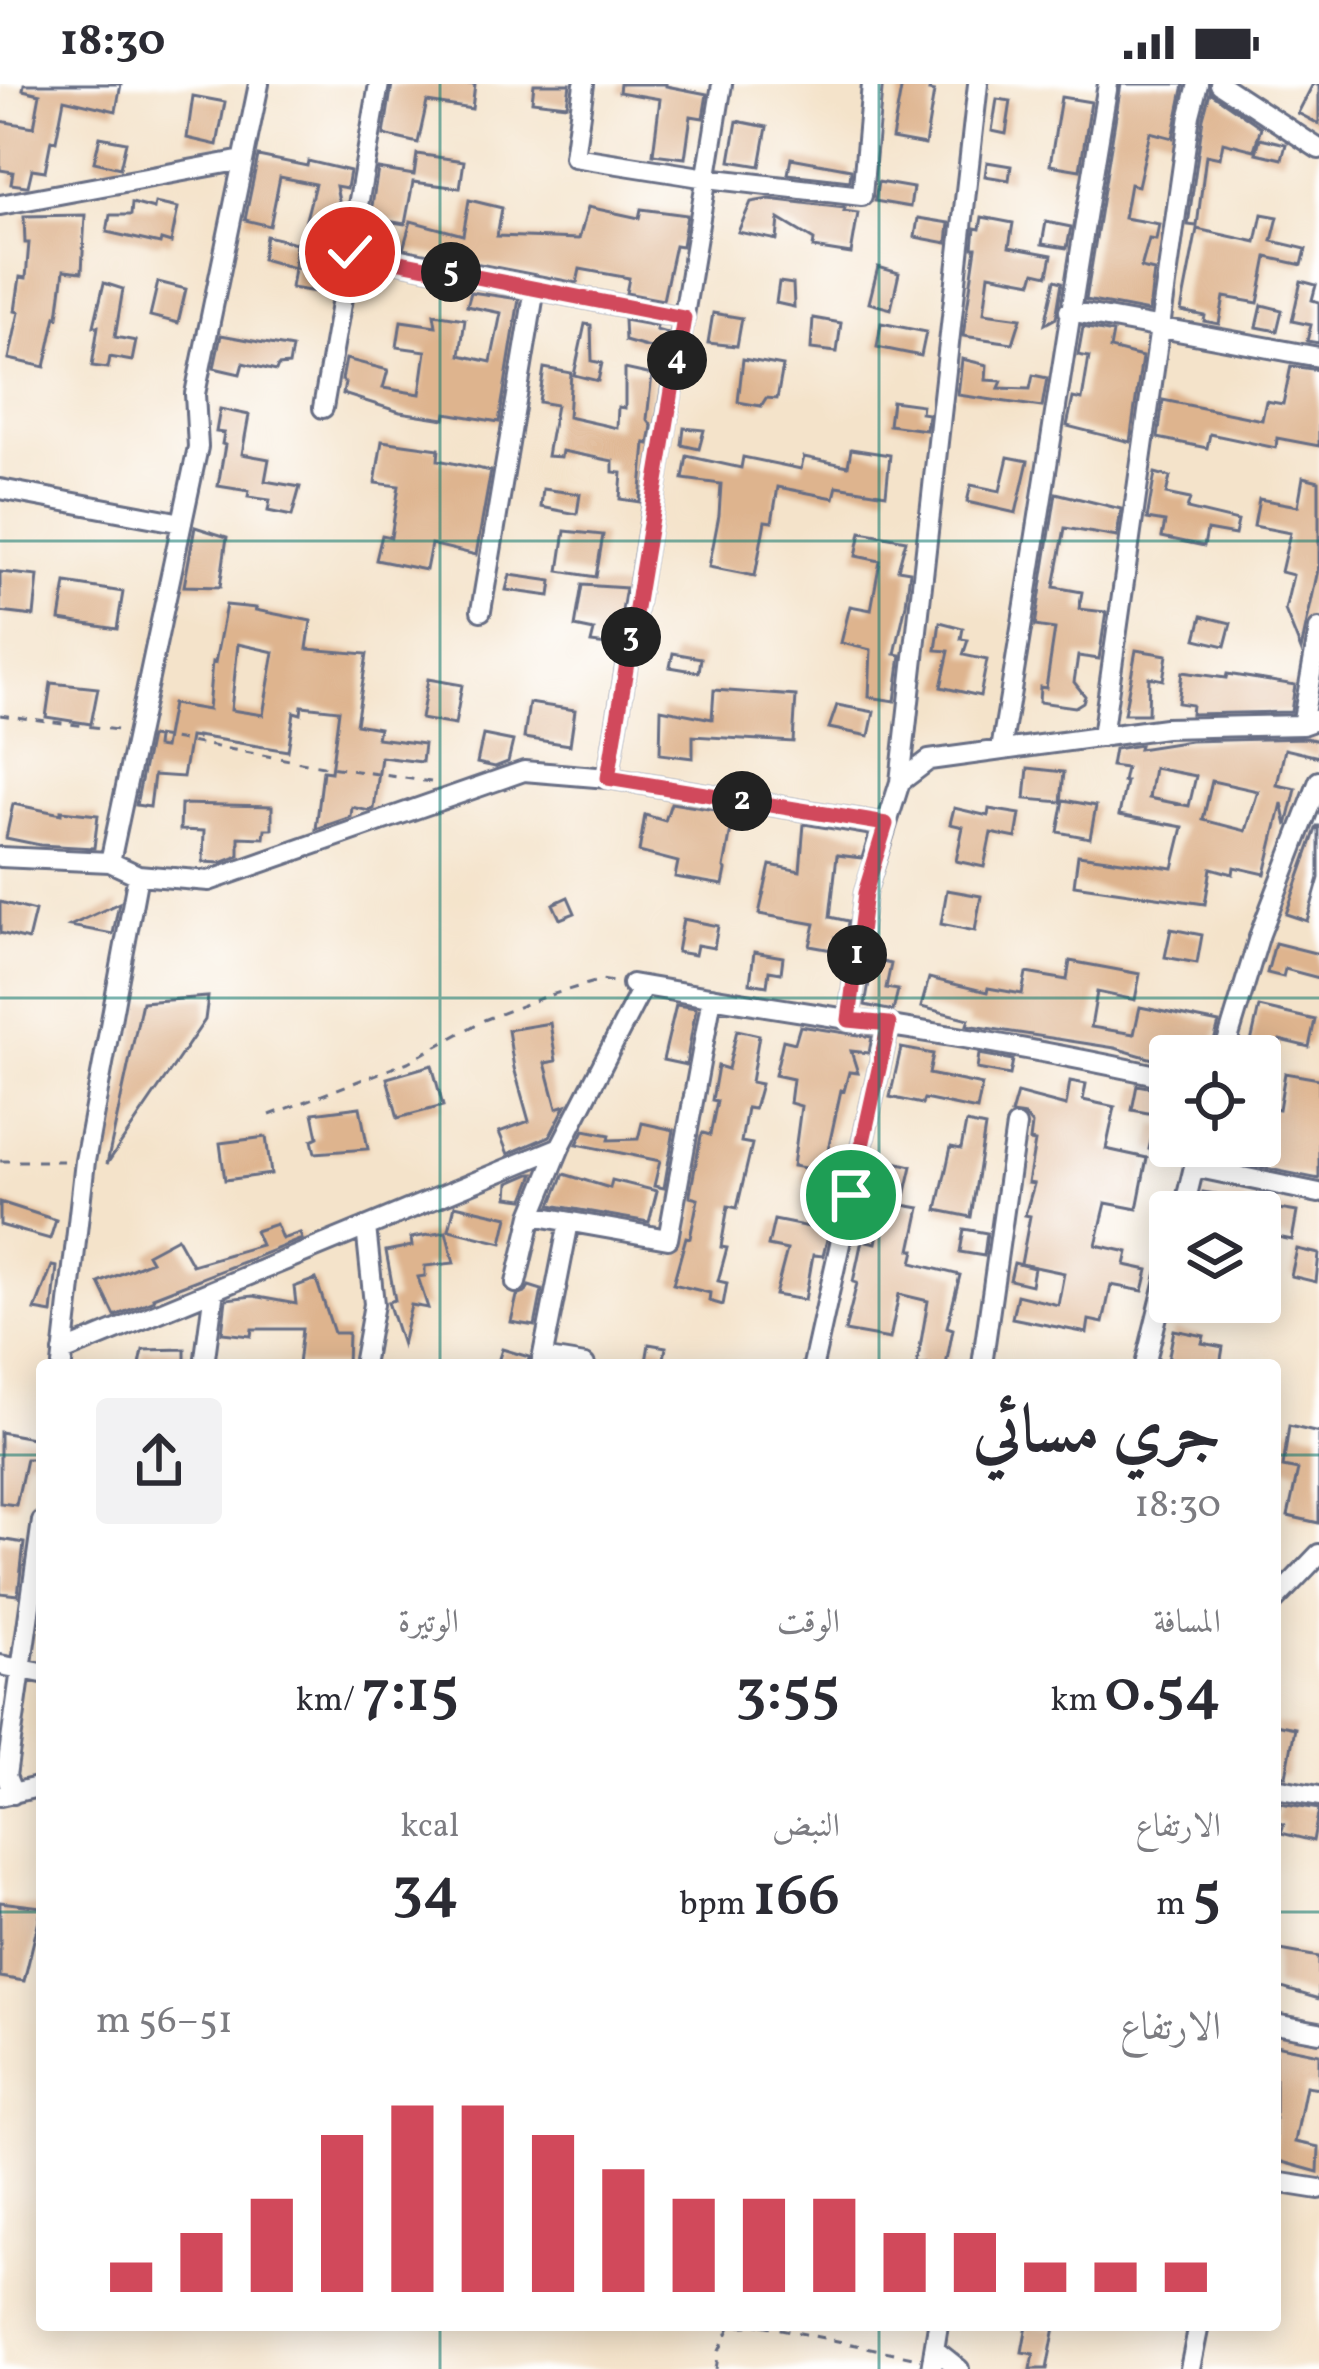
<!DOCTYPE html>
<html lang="ar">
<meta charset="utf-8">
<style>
:root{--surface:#fff;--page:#f2f2f3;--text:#2b2b33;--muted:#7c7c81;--accent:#d1495b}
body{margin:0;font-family:Vollkorn,Amiri,serif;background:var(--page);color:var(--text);direction:rtl;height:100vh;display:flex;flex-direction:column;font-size:45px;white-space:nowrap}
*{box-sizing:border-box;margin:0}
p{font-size:39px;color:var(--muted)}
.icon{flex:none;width:66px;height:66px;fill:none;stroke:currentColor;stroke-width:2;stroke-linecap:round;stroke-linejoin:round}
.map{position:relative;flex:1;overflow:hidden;direction:ltr}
.panel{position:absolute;left:36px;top:1275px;width:1245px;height:972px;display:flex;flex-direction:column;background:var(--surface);border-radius:12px;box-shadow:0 6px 30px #0003;direction:rtl}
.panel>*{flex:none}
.tools{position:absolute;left:1149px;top:951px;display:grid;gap:24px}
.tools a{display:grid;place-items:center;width:132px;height:132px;border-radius:12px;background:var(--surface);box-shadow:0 6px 30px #0003;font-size:60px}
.pin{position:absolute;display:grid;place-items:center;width:102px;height:102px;color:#fff;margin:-51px;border:6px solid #fff;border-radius:50%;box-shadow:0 3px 12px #0007}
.km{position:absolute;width:60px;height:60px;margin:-30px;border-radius:50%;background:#222;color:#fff;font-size:33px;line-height:60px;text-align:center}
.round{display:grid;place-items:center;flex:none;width:126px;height:126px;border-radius:12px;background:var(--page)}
.summary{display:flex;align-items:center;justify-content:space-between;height:204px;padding:0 60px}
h1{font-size:66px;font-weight:600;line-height:90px}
.stats{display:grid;grid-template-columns:repeat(3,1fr);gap:18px;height:204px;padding:12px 60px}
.stats div{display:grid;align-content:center}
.stats b{font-size:60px;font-weight:600}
.stats small{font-size:33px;font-weight:400}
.stats p{font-size:33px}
.chart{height:336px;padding:24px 60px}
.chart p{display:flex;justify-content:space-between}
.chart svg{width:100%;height:216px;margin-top:12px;stroke:var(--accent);stroke-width:6}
.status{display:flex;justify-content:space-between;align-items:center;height:84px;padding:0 60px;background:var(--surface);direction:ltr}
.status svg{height:33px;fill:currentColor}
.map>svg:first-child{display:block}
.building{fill:#deb48e;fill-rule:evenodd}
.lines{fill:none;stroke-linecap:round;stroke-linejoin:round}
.minor-casing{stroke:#676e84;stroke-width:24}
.path{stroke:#676e84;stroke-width:3;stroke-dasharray:9 9;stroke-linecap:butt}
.minor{stroke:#fff;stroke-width:18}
.route-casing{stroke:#fff;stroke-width:24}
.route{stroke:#d1495b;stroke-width:15}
.grid{fill:none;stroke:#0f766e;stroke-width:3;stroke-opacity:0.55}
</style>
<div class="status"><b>18:30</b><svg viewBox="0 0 49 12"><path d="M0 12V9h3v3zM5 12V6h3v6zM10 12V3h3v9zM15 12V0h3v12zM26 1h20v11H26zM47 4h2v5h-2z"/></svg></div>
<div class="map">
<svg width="1319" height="2285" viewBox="0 0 1319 2285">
<rect width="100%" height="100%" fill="#fff"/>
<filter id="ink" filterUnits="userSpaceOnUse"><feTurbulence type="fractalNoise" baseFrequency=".00833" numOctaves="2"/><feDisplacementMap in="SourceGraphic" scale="24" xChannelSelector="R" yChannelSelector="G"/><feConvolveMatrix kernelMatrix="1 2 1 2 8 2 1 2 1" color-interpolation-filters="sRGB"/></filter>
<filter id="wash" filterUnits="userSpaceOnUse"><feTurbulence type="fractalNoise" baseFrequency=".004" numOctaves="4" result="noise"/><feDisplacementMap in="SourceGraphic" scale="48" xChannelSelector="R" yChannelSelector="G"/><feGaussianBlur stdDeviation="2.7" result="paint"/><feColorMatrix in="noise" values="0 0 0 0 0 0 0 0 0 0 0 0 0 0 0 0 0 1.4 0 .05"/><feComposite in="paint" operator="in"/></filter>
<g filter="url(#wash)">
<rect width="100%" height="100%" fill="#f4e3ca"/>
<g id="blocks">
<!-- building -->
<path class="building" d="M24,0H121L116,27L64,15L56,57L51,56L45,87L32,85L28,102H26L11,100L13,88L0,86V37L34,43L40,10L23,6Z
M392,0H475L472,25L427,18L418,59L384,51Z
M534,0H570L567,21L532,17Z
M620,0H666V2L707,10L703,34L691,32L685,74L653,70L660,15L619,8Z
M902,0H931L929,7L934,8L925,61L892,55Z
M1121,0H1184L1173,54L1150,48L1138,102L1130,100L1124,134L1159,140L1156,156L1149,155L1141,184L1154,187L1149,228L1086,216Z
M1313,0H1319V40L1298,29Z
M1210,8L1261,43L1254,66L1223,58L1220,74L1206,71L1197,142L1188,141L1203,34Z
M193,12L225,18L217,61L187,54Z
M1061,13L1091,18L1080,86L1050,81Z
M997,15L1011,17L1006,50L992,47Z
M737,37L767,43L760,82L730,77Z
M100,53L126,58L120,84L94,78Z
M1260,54L1286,60L1282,75L1256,69Z
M417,70L464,77L460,104L413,98L405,140L370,134L378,85L414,91Z
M258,72L307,82L308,77L350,87L347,104L336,102L342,132L339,152L304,143L315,100L280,93L270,142L245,136Z
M791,74L851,85L850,97L788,90Z
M987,78L1011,82L1009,96L985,92Z
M878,98L913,104L910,123L875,117Z
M769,115L845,124L844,127L858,129L851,170L813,164L814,156L779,135L777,156L738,148L751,118Z
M469,116L502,124L497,152L579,155L588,123L639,134L641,125L687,131L682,162L675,161L663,216L626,209L629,194L580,185L577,199L403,165L411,137L463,151Z
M132,119L154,125L155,119L178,124L171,159L161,156L160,160L107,148L110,131H131Z
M1262,130L1278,133L1272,157L1306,165L1302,181L1267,173L1258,219L1224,213L1219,240L1204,237L1205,232L1181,227L1197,145L1256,158Z
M85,131L82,188L64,186L58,233L56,232L45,283L9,275L19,228L15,227L20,193L26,194L29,159H25L24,132Z
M982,133L1013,139L1009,163L1052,171L1048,191L1035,188L1032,198L989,190L984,229L1021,234L1013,259L963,252L976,164H973L975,144L980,145Z
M918,134L949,139L947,159L915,153Z
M1046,138L1071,143L1067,164L1042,160Z
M266,152L296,159L294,184L262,175Z
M878,183L899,189L891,225L869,219Z
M294,184H334L329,210L291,204Z
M1055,196L1062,198L1056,234L1045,240Z
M1301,197L1316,201L1312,216L1319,218V259L1307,257L1311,241L1292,237Z
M158,198L186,205L178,239L150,232Z
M779,198L793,200L794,223L776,219Z
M104,199L123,205L115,253L136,257L132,277L110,273L108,284L92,282L98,242H94Z
M471,208L519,215L499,338L446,329L445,335L400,328L343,310L345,299L342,296L346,275L388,286L383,304L420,310L426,267L397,263L401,237L436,242L434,230L465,235L460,271L491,278L501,229L467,222Z
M1262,221L1282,226L1277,247L1257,243Z
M713,229L742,234L737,262L708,259Z
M813,234L841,239L837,268L811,265Z
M624,236L657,242L656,246L667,249L664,268L625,257Z
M881,239L926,248L921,272L877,263Z
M585,240L591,241L592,277L602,279L598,297L574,291Z
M1083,243L1113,249L1110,265L1142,273L1130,358L1067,342L1073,314L1082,316L1089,273L1078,271Z
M221,251L292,264L289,281L278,282L276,287L243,279L240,290L214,284Z
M743,275L783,282L777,315L766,314L761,322L738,318Z
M962,275L987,281L986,296L1002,297L999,304L1030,305L1033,291L1047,294L1042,323L958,311Z
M1291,282L1319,286V362L1277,354L1276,364L1210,350L1207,364L1158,354L1163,316L1262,336L1266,317L1283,320Z
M544,284L571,289L568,333L617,344L618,323L625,324V285L652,291L647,335L652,342L649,360L645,359L640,418L620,415L622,389L613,388V377L562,367L561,373L547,372L556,321L539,318Z
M892,317L922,321L921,329L928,330L926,346L889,341Z
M220,325L249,331L242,370L269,375L265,397L300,403L292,432L268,427L270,416L248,413L249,407L218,402L225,361L222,360L224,349L216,348Z
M684,344L704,346L699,365L682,361Z
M382,357L439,365L438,376L491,387L476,471L431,460L426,486L376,476L382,451L391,453L399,402L375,399Z
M851,365L890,371L886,410L837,402L834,414L778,403L772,438L765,437L755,492L709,483L719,431L721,400L683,395L687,372L741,384L743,373L801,385L804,373L848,382Z
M1008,373L1028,377L1016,429L967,418L971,401L1000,407Z
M1155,389L1170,393L1166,410L1190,415L1187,425L1238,437L1235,451L1207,446L1204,462L1162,453L1165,438L1147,435Z
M1303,393L1319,397V481L1301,566L1285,526L1293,491L1281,488L1290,449L1254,442L1259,415L1298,422Z
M543,405L580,410L577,430L541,423Z
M1056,409L1121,425L1117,453L1065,444L1054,503L1082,508L1079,525L1106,528L1099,575L1078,572L1074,598L1085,612L1083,618L1075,623L1039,618L1040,603L1046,604L1055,545L1035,542Z
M195,443L227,453L220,503L184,502Z
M565,447L603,451L596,493L559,487Z
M861,448L906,456L898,485L910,487L906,520L895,570L901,571L895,617L869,613L871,566L841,559L850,522L871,526L880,477L856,472Z
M0,488L38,492L34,532L0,528Z
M510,491L552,497L550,512L506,506Z
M66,499L123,508L117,545L60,536Z
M582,501L626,504L616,562L591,559L594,547L575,543Z
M226,521L256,524L255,526L311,537L307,565L367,570L356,640L379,644L377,654L424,660L422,678L381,673L374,725L369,727L352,723L351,733L316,745L323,687L331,688L339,626L302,622L301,630L294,628L288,667L197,652V654L190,653L183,693L154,691L150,723L136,721L150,653L157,654L156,663L164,664L172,620L208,626L212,578L215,579ZM238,560L274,568L263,631L231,626Z
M1202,532L1231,539L1225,562L1196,555Z
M940,538L963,544L961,555L968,556L963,571L987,576L980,612L941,603L949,567L936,566Z
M1136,566L1167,571L1163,596L1149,593L1148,630H1124Z
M673,569L701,574L699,588L670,583Z
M1182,588L1226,594L1227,590L1295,601L1291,628L1191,630L1192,621L1178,619Z
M428,595L462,601L455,641L421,635Z
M51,599L98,604L91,640L46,633Z
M714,606L796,612L793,658L693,652V674L660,670L661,625L712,635Z
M529,619L575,626L570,661L524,654Z
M837,621L874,628L869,652L829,644Z
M483,651L513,657L508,678L495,683L477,679Z
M1306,654L1319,657V673L1285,665L1277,701L1296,705L1287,742L1282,719L1265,790L1234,783L1233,790L1211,784L1205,820L1074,801L1078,771L1173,784L1183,743L1119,731L1126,698H1123L1126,684L1111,682L1114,665L1140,661L1139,665L1190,657ZM1154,684L1196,692L1189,722L1149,714ZM1212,697L1258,707L1246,747L1203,736Z
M1028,684L1064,688L1061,718L1025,715Z
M1064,716L1096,722L1090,754L1058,748Z
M671,719L734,729L724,784L726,786L723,801L675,793L678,778L639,768L645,731L665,737Z
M13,720L61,730V727L98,731L94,764L40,761L6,754Z
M181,720L272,722V745H265L264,754L239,753V772L221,779L203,778L204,747L180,746Z
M954,724L988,732L989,725L1020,730L1016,754L991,749L984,783L956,777L963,743L950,740Z
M804,740L869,751L862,774L837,771L830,833L848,837L846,855L835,853L832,866L810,862L815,840L759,830L770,781L800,787Z
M1317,742H1319V794L1307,837L1286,830Z
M947,806L981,812L975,847L941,840Z
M568,813L575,829L560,835L553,820Z
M0,818L35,827L28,856L0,849Z
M119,819L113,850L70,842Z
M683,835L718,842L714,864L697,861L695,871L677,868Z
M1171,845L1202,851L1197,879L1165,873Z
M1275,859L1319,870V894L1285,885L1283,893L1267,889Z
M754,868L783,873L781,889L769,887L767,902L750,899Z
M873,876L891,880L886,904L898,906L893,927L865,921Z
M1070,877L1140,890L1135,916L1097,908L1091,943L1134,950L1140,923L1219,939L1210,972H1170V980L1115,964L967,941L969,935L921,923L929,894L987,908L988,904L1022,910L1026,889L1067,896Z
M208,913L205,936L107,1080L142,918Z
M676,921L696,924L686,981L663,976Z
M1259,923L1315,936L1309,963L1280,956L1274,982L1260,979V972H1248Z
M550,939L556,977L545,979L557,1024L566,1021L550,1052L508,1070L499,1048L529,1037L514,984L508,946Z
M800,942L872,953L869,969L851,967L858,989L849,988L844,1007L841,1006L828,1066L838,1068L831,1102L803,1097L805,1084L793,1082L801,1022L790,1019L793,995L775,991L783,956L795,959Z
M737,946L759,951L751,998L761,1000L754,1025L747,1024L741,1058L752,1060L737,1124L728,1122L721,1163L727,1164L718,1197L727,1199L723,1221L709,1217L710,1209L673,1200L686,1153L690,1154L698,1115L690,1113V1110L701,1052L703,1049L710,1051L717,1017L712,1016L718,982L728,985Z
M901,964L933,970L929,990L982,1001L977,1026L924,1015L922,1020L890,1013Z
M979,970L1013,976L1010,991L977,985Z
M432,981L443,1022L398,1034L387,994Z
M1285,989L1319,995V1095L1215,1074L1217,1062H1260V1022L1279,1025Z
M1070,997L1086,1000L1083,1016L1115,1023L1106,1065L1147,1074L1137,1125L1106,1119L1096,1161L1128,1168L1125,1181L1148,1186L1143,1207L1111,1201L1103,1239L1089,1236L1087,1249L1012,1234L1017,1211L1058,1221L1064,1189L1021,1180L1030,1132L1025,1131L1034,1100L1028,1099L1035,1058L1030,1057L1032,1041L1025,1032L1011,1030L1017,1009L1066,1022Z
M1137,1001L1170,1007L1164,1032L1132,1026Z
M360,1023L368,1065L315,1069L312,1056L318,1053L313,1029Z
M642,1039L674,1046L664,1104L654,1102L660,1077L577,1060L584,1046L610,1051L609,1056L638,1055Z
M966,1039L985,1043L971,1133L937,1126L951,1063L961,1065Z
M1155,1040L1170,1044V1069L1149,1065Z
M266,1053L271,1090L225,1096L220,1059Z
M878,1074L912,1082L903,1121L920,1124L911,1166H915L912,1179L960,1191L947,1243L953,1245L946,1281H917L928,1217L899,1210L890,1255L845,1247L857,1199L853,1198L862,1156L876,1159L886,1113L870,1109Z
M530,1090H534L524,1115L508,1113L509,1099Z
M564,1090L610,1104L612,1096L657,1107L649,1138L551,1121Z
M1203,1108L1246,1115L1243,1128H1198Z
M0,1118L56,1136L50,1155L0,1141Z
M455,1121L508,1133L502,1159L449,1146Z
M1279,1125L1297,1128L1292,1156L1273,1152Z
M774,1136L829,1147L823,1172L813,1171L805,1216L775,1211L787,1166L768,1162Z
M276,1140L282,1155L300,1149L302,1155L153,1213L154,1216L115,1232L99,1199L151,1177L147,1170L177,1154L192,1181L261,1161L255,1147Z
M964,1145L987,1149L984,1172L960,1168Z
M446,1148L454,1179L425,1182V1192L418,1193L428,1224L411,1221L402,1261L388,1218L395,1216L386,1167L412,1162L411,1154Z
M1297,1165L1319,1170L1316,1198L1291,1192Z
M1014,1179L1034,1184L1031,1201L1010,1196Z
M52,1182L57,1183L52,1229L35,1226Z
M316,1195L334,1249H348L347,1281H298L302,1245H252L251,1252L222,1249L226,1215L253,1212L296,1220L294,1203Z
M529,1202L542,1206L535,1242L511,1238L517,1212L525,1209Z
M1174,1246L1204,1252L1202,1259L1223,1263L1220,1281L1191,1276L1190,1281H1167Z
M649,1260L666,1263L663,1281L646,1278Z
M185,1265V1281H140L143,1266Z
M502,1265L529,1273L528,1281H497Z
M1289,1342L1319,1349V1439L1288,1432L1298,1386L1283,1383Z
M0,1348L38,1355L34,1375H26L16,1421L0,1419Z
M0,1455L24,1459L18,1511L0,1509Z
M1275,1640L1295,1644L1286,1692L1275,1691Z
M1280,1719L1319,1725L1313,1757L1281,1749L1284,1740L1276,1738Z
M0,1818L42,1823L24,1897L0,1893Z
M1275,1865L1319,1873V1915L1275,1902Z
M1275,1961L1319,1970V2004L1306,2002L1295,2058L1319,2063L1318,2088L1275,2076Z
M1027,2241L1055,2243L1047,2285H1031L1034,2270L1022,2268Z"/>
</g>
</g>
<g filter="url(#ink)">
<use href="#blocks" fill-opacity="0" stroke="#676e84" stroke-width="3"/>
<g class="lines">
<!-- minor casing -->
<g class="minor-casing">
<path id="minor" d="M584,0L574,73L707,94L862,112L872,0
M1220,0L1319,65
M0,121L243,76
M350,168L684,234
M1069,227L1319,273
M323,324L379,0
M0,405L182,439
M481,527L535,204
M1302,641L1319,545
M1102,653L1190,31L1198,0
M1001,666C1039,444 1070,222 1108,0
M608,694L722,0
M900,698L978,0
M0,773L110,778L138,791L209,797L524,687L608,694L886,740
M110,778L198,363L195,310L259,0
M632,900C811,931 992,954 1170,994
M849,936L865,809L900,698L929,676L1165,644L1302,641L1319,635
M1223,972L1260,850L1319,697
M1194,1083L1319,1109
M1183,1128L1199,1062
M532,1131L668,1155L712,913
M516,1199L532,1131L560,1063L643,902
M63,1268L560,1063
M542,1274L585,1281
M62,1281L85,1077L138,791
M204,1281L214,1206
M363,1281L374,1220L366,1143
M541,1281L569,1138
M813,1281L889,940
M982,1281L1016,1042
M1145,1281L1170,1179
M1275,1516L1319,1470
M0,1581L42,1589
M1275,1704L1319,1712
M13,1710L6,1692L42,1437
M0,1712L42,1702
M1275,1940L1319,1948
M1275,2098L1319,2105
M934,2265L959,2285
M931,2285L938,2241
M1190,2285L1199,2241"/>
</g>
<!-- path -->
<path class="path" d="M0,631L117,646
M156,652L323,682L431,698
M270,1031L408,978L484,936L544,913L601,896L613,898
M0,1077H65
M762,2241L913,2273
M716,2285L719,2267L730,2243L760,2241"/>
<!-- minor -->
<use href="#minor" class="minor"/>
</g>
</g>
<g class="lines" filter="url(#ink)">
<!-- route casing -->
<g class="route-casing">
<path id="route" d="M350,168L684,234L608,694L886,740L865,809L849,936L889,940L851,1111"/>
</g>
<!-- route -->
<use href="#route" class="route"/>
</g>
<!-- grid -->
<path class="grid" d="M440,0V1281M879,0V1281M0,457H1319M0,914H1319M0,1371H42M1275,1371H1319M0,1828H42M1275,1828H1319M440,2241V2285M879,2241V2285"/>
</svg>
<div class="tools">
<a><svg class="icon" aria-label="locate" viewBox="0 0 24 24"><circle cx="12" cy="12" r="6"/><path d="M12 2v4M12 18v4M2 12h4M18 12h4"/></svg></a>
<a><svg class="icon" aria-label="layers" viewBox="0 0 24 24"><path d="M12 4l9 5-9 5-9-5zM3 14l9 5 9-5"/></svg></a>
</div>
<div class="pin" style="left:851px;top:1111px;background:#1e9e55"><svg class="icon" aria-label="arrive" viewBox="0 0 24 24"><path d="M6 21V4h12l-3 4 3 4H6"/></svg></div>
<div class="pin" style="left:350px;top:168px;background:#d93025"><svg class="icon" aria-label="check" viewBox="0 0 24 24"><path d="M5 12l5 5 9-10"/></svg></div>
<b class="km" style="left:857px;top:871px">1</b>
<b class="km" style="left:742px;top:717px">2</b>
<b class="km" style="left:631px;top:553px">3</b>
<b class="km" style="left:677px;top:276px">4</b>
<b class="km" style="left:451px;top:188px">5</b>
<section class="panel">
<div class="summary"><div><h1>جري مسائي</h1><p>18:30</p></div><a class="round"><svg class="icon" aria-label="share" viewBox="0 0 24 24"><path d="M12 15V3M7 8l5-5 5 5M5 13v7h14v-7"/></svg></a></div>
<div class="stats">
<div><p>المسافة</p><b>0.54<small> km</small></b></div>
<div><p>الوقت</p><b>3:55</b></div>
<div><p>الوتيرة</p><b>7:15<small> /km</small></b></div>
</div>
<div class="stats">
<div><p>الارتفاع</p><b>5<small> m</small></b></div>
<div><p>النبض</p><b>166<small> bpm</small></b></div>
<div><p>kcal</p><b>34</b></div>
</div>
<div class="chart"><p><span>الارتفاع</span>51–56 m</p>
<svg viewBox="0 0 160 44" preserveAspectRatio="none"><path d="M5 44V38M15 44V32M25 44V25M35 44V12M45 44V6M55 44V6M65 44V12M75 44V19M85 44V25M95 44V25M105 44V25M115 44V32M125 44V32M135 44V38M145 44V38M155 44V38"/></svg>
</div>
</section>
</div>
